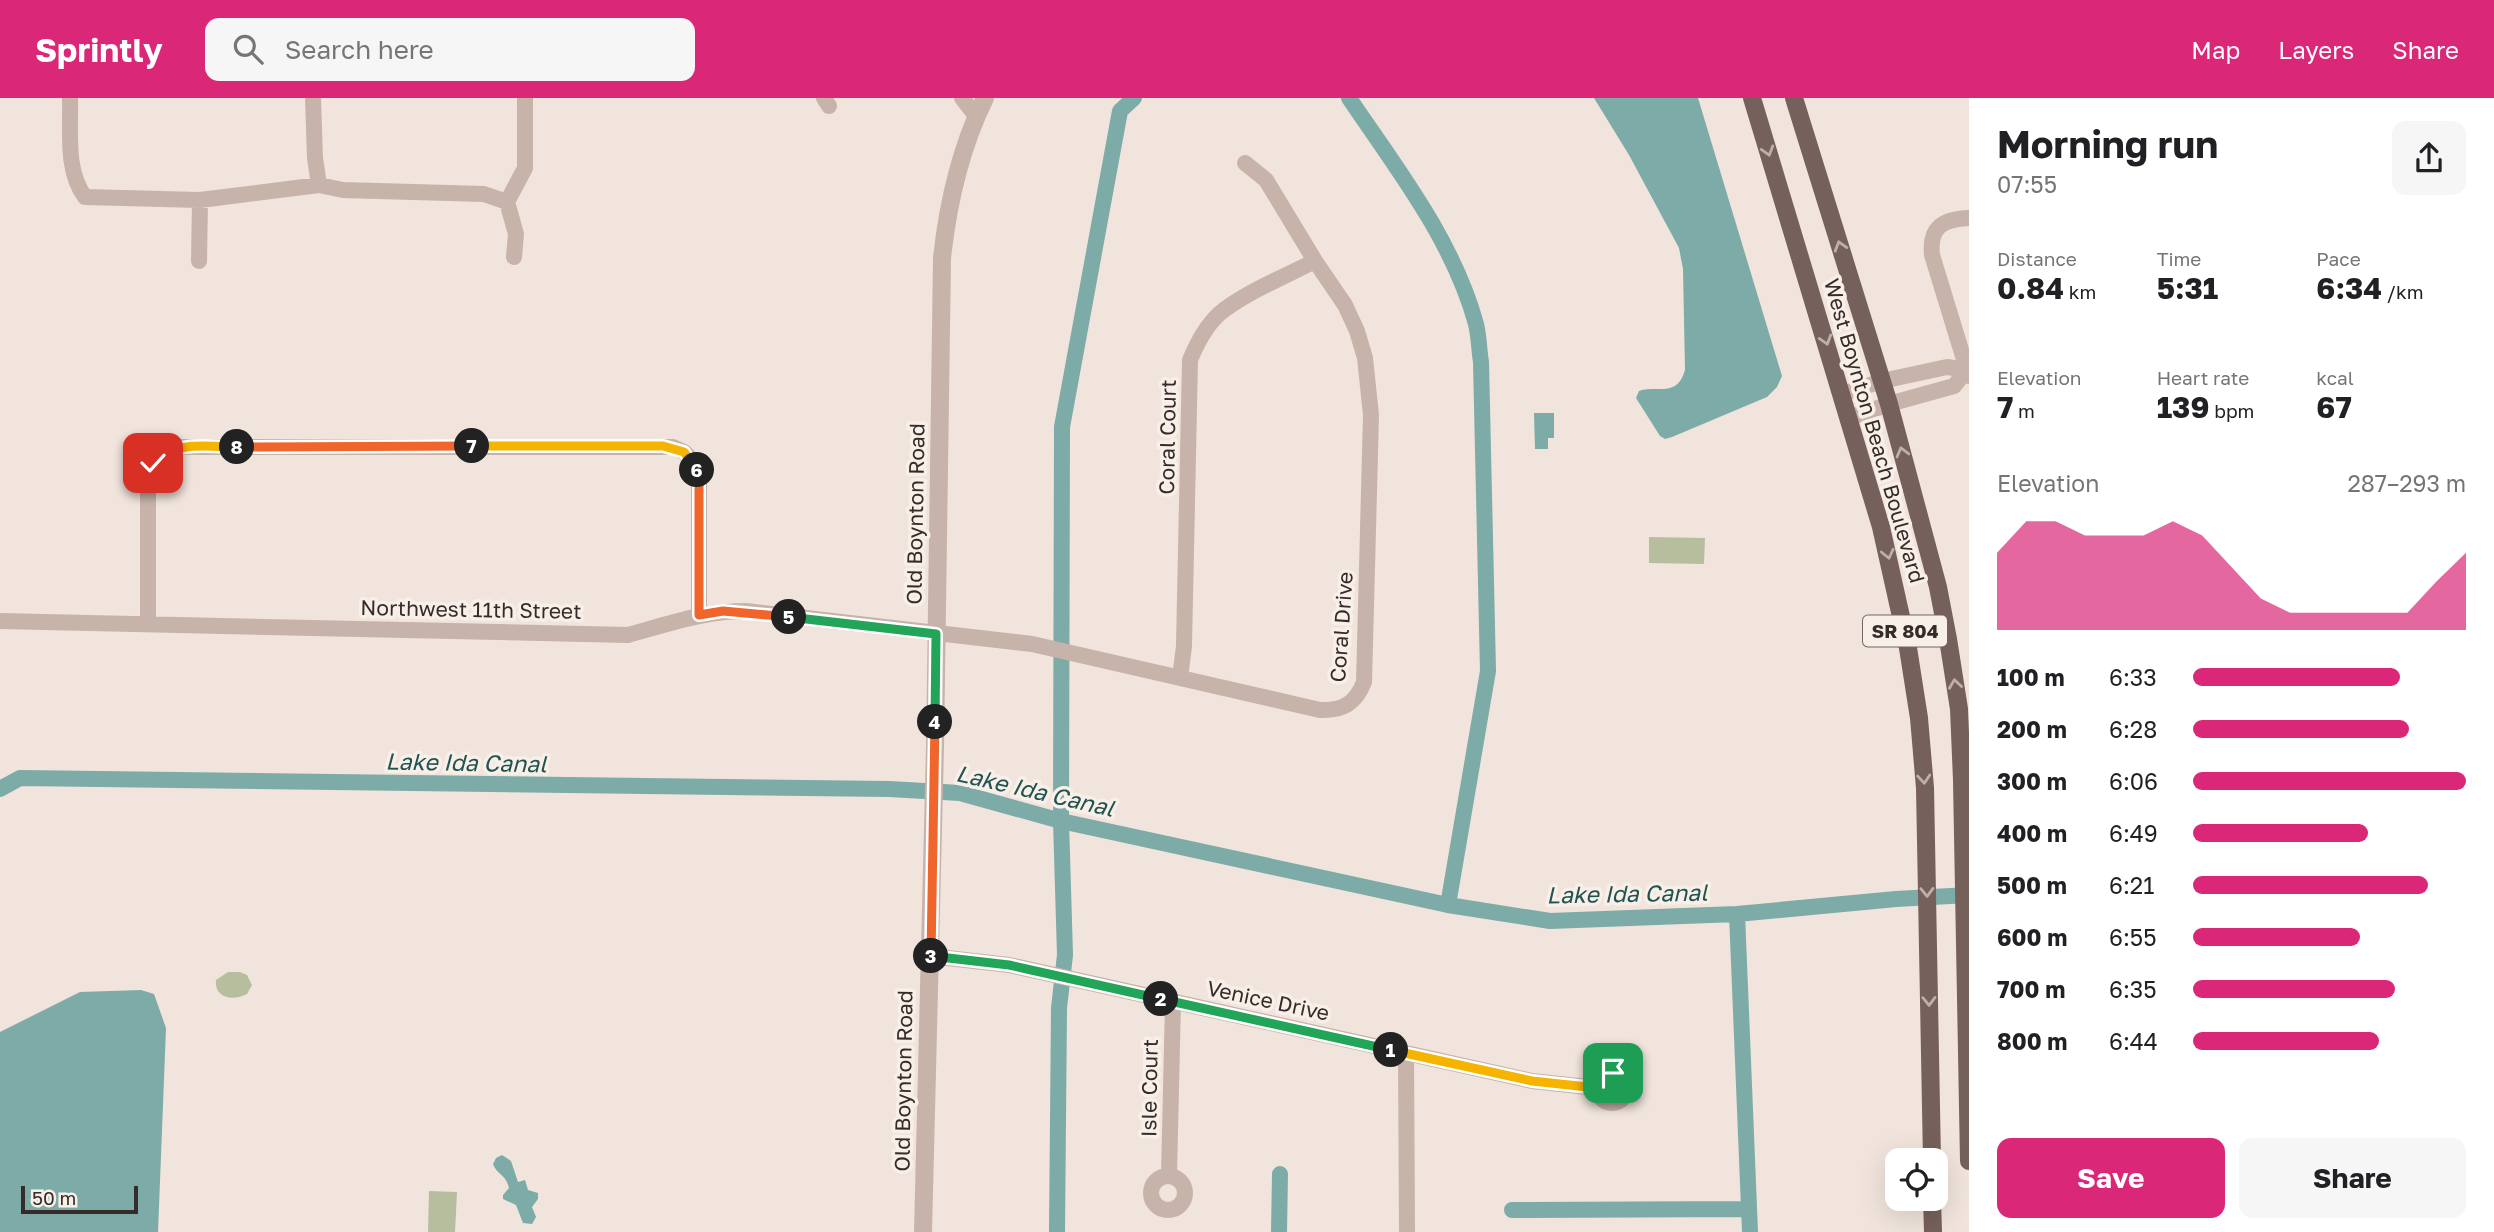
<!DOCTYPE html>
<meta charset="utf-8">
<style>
:root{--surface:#fff;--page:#f6f6f6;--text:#202124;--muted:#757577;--accent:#db2777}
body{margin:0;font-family:"Golos Text",sans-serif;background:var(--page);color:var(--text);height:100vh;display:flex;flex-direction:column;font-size:26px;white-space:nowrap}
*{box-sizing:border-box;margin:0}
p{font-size:23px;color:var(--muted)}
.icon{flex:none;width:38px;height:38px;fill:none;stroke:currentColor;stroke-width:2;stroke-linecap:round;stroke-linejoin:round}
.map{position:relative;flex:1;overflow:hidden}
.drawer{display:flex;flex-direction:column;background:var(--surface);width:525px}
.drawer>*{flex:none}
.tools{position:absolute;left:1885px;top:1050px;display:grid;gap:14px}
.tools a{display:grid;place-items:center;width:63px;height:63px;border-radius:14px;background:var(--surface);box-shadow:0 7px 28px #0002;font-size:35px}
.scale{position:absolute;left:21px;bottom:18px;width:117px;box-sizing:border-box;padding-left:7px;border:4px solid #352b28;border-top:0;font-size:19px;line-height:24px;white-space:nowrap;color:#352b28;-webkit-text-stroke:5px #f8efe8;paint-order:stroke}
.pin{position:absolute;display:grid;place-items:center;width:60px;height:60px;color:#fff;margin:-30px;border-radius:14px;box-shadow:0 4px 10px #0006}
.km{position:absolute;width:35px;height:35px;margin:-18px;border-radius:50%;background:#222;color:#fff;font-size:19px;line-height:35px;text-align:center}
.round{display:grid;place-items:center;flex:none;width:74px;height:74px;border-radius:14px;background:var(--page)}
.head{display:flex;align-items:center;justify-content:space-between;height:119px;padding:0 28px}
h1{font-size:38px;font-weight:700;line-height:52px}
.figures{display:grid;grid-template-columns:repeat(3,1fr);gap:10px;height:119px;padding:7px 28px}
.figures div{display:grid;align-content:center}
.figures b{font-size:30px;font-weight:700}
.figures small{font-size:19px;font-weight:400}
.figures p{font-size:19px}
.chart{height:196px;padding:14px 28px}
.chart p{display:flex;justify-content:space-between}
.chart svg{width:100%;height:126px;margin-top:7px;fill:var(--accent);opacity:.7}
.action{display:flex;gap:14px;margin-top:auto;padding:14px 28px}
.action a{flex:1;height:80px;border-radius:14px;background:var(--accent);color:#fff;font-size:28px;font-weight:700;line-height:80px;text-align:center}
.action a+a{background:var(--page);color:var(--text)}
ul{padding:0 28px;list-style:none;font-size:23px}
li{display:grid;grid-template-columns:112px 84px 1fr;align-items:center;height:52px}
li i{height:18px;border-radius:9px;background:var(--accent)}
header{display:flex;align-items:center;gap:42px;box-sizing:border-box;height:98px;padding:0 35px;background:var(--accent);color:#fff}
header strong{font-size:33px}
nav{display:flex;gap:38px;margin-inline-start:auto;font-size:24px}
.search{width:490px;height:63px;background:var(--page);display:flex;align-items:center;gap:18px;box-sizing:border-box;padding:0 24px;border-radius:14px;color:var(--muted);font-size:26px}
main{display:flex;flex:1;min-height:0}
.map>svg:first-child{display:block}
.green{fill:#b7be9d}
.water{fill:#7daba7}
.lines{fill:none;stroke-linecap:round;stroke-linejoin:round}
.canal{stroke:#7daba7;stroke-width:16}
.minor{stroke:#c7b3a9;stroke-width:16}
.tertiary{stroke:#c7b3a9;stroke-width:18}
.primary{stroke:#76605b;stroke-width:18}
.oneway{stroke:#beafa9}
.split-1-casing{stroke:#fff;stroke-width:14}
.split-2-casing{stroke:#fff;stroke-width:14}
.split-3-casing{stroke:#fff;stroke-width:14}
.split-4-casing{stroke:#fff;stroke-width:14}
.split-5-casing{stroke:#fff;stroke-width:14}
.split-6-casing{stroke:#fff;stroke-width:14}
.split-7-casing{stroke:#fff;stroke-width:14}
.split-8-casing{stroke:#fff;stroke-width:14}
.split-9-casing{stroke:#fff;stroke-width:14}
.split-1{stroke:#f5b400;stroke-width:9}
.split-2{stroke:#22a559;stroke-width:9}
.split-3{stroke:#22a559;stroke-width:9}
.split-4{stroke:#f0652b;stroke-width:9}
.split-5{stroke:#22a559;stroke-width:9}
.split-6{stroke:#f0652b;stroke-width:9}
.split-7{stroke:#f5b400;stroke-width:9}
.split-8{stroke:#f0652b;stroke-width:9}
.split-9{stroke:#f5b400;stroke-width:9}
.labels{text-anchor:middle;stroke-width:7;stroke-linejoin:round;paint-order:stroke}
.shield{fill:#f8efe8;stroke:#706662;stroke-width:2}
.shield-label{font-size:19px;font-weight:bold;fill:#352b28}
.street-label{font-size:21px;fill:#352b28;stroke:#f8efe8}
.water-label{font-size:23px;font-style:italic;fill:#215350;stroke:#f8efe8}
</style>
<header>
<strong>Sprintly</strong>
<div class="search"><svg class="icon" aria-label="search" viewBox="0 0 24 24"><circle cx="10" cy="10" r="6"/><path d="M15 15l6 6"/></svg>Search here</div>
<nav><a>Map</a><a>Layers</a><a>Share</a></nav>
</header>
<main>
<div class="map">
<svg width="1969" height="1134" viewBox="0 0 1969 1134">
<rect width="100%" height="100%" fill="#f0e4dc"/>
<!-- green -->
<path class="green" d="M1649,439L1705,440L1704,466L1649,465Z
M228,874H240L247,877L252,887L247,896C234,903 214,901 216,882Z
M429,1093L457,1094L455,1134H428Z"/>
<!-- water -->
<path class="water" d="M1594,0H1698L1782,278L1777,289L1767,299L1672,339L1665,341L1660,338L1636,300L1639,293C1658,287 1677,300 1685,272L1683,171L1679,150L1629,57Z
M1534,315H1554V340H1548V351H1535Z
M141,892L154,896L166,930L158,1134H0V934L80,894Z
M502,1057L511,1063L518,1084L525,1082L528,1092L538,1095V1101L532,1109L536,1119L532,1126L523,1125L516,1107L503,1101V1097L509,1090C506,1076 497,1077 493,1066L496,1060Z"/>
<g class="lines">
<!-- canal -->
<path class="canal" d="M1349,0C1397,71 1453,142 1476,226C1479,238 1479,252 1481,264L1488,573L1448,807
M0,691L20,680L889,691L960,695L1061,723L1448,807L1550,823L1737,816L1896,801L1969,797
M1737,816L1750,1134
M1512,1112L1749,1111
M1057,1134L1059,910L1065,857L1061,723L1062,329L1120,13L1134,0
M1279,1134L1280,1076"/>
<!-- minor -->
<path class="minor" d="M70,0C71,33 65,72 85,99L200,102L319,87L343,92L484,96L507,104
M313,0L315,60L319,87
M824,0L829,8
M962,0L976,18
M507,104L525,70V0
M507,104L516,136L514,159
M1969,120C1943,121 1929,129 1932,157L1969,278
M199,163L200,102
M1842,296L1882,283L1947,269L1969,272
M1849,320L1889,306L1954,288L1967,272
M0,523L628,537C668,526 705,513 746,513L1032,546L1320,612C1343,613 1356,605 1364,584L1371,317L1365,260L1357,233L1345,207L1315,163L1266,82L1245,65
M148,525V375L161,357L182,349H673L684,354L692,362L699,384V517
M1180,580L1184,548L1190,262C1197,245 1205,229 1219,216C1242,196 1286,178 1315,163
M930,858L1009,867L1532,983L1597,990
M1406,955L1407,1134
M1597 990a15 15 0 1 1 30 0a15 15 0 1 1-30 0Z
M1169,1077L1173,904
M1151 1095a17 17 0 1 1 34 0a17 17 0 1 1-34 0Z"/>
<!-- tertiary -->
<path class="tertiary" d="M923,1134L935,649L942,160C948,104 960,51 985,0"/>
<!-- primary -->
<path class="primary" d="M1752,0L1881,429L1908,550L1919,620L1925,690L1932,1062
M1794,0L1889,306L1938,489L1948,541L1959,611L1962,682L1969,1063
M1932,1101L1933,1134"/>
</g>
<!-- one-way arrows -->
<defs><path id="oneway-chevron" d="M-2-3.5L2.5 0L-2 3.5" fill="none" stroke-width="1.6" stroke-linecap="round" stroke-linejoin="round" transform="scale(1.75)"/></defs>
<g class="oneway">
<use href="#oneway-chevron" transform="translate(1768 53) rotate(73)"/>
<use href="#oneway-chevron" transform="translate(1840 148) rotate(-107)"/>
<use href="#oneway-chevron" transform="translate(1826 242) rotate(73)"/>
<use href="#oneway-chevron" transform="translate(1902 354) rotate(-105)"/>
<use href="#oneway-chevron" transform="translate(1888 456) rotate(77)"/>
<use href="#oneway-chevron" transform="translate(1955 586) rotate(-98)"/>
<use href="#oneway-chevron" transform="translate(1924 681) rotate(85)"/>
<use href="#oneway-chevron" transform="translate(1927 794) rotate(89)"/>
<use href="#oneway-chevron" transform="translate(1929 903) rotate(89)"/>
</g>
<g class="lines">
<!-- split-1 casing -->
<g class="split-1-casing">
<path id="split-1" d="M1391,952L1532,983L1597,990L1604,977L1613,975"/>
</g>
<!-- split-2 casing -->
<g class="split-2-casing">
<path id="split-2" d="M1161,901L1391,952"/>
</g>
<!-- split-3 casing -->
<g class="split-3-casing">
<path id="split-3" d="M931,858L1009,867L1161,901"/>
</g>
<!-- split-4 casing -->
<g class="split-4-casing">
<path id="split-4" d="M931,858L935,624"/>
</g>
<!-- split-5 casing -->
<g class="split-5-casing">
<path id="split-5" d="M789,519L936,536L935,624"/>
</g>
<!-- split-6 casing -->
<g class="split-6-casing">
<path id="split-6" d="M697,372L699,384V517L723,513L789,519"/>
</g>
<!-- split-7 casing -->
<g class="split-7-casing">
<path id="split-7" d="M472,348H663L684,354L697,372"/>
</g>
<!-- split-8 casing -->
<g class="split-8-casing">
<path id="split-8" d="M237,349L472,348"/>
</g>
<!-- split-9 casing -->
<g class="split-9-casing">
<path id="split-9" d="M153,365C174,342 209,349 237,349"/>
</g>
<!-- split-1 -->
<use href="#split-1" class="split-1"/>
<!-- split-2 -->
<use href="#split-2" class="split-2"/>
<!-- split-3 -->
<use href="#split-3" class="split-3"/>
<!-- split-4 -->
<use href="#split-4" class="split-4"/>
<!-- split-5 -->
<use href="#split-5" class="split-5"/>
<!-- split-6 -->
<use href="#split-6" class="split-6"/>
<!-- split-7 -->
<use href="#split-7" class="split-7"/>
<!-- split-8 -->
<use href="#split-8" class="split-8"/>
<!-- split-9 -->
<use href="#split-9" class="split-9"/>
</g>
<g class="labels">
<!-- shield labels -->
<rect class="shield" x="1863" y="517.5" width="84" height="31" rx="5"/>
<g class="shield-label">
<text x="1905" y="540">SR 804</text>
</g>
<!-- street labels -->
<g class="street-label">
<text transform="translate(1874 333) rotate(74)" y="7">West Boynton Beach Boulevard</text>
<text transform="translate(1168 339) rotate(-89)" y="7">Coral Court</text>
<text transform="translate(916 416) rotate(-89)" y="7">Old Boynton Road</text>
<text transform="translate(471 512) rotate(1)" y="7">Northwest 11th Street</text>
<text transform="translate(1342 529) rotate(-86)" y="7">Coral Drive</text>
<text transform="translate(1268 903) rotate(12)" y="7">Venice Drive</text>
<text transform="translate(904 983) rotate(-89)" y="7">Old Boynton Road</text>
<text transform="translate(1150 990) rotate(-89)" y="7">Isle Court</text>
</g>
<!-- water labels -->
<g class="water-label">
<text transform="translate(466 665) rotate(1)" y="8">Lake Ida Canal</text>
<text transform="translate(1035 693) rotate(13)" y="8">Lake Ida Canal</text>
<text transform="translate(1627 796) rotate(-1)" y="8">Lake Ida Canal</text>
</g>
</g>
</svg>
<div class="tools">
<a><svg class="icon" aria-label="locate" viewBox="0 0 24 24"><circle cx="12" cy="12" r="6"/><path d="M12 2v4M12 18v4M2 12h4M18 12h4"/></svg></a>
</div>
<div class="scale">50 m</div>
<div class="pin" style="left:1613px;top:975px;background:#1e9e55"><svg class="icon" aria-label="arrive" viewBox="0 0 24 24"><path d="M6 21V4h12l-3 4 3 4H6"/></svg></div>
<div class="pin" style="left:153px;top:365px;background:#d93025"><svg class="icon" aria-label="check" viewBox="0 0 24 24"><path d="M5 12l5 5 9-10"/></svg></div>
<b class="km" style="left:1391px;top:952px">1</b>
<b class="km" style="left:1161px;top:901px">2</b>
<b class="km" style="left:931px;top:858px">3</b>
<b class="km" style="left:935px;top:624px">4</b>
<b class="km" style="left:789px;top:519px">5</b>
<b class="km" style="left:697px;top:372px">6</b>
<b class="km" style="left:472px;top:348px">7</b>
<b class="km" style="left:237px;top:349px">8</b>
</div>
<section class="drawer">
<div class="head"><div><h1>Morning run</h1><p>07:55</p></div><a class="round"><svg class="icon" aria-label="share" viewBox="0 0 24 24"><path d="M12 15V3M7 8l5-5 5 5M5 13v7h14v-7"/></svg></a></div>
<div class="figures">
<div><p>Distance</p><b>0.84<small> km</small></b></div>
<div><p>Time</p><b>5:31</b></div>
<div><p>Pace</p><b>6:34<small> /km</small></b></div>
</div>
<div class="figures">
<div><p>Elevation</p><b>7<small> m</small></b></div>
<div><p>Heart rate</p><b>139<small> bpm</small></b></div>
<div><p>kcal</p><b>67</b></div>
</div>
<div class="chart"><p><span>Elevation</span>287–293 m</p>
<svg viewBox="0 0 160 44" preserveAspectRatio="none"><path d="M0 44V17L10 6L20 6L30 11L40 11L50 11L60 6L70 11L80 22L90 33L100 38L110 38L120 38L130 38L140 38L150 27L160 17V44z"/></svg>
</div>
<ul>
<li><b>100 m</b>6:33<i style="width:76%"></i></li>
<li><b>200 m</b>6:28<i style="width:79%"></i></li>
<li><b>300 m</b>6:06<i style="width:100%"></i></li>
<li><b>400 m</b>6:49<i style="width:64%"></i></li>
<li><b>500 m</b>6:21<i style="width:86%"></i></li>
<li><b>600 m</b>6:55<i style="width:61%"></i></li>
<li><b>700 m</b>6:35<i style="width:74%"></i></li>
<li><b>800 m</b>6:44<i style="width:68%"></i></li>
</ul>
<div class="action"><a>Save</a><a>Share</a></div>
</section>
</main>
